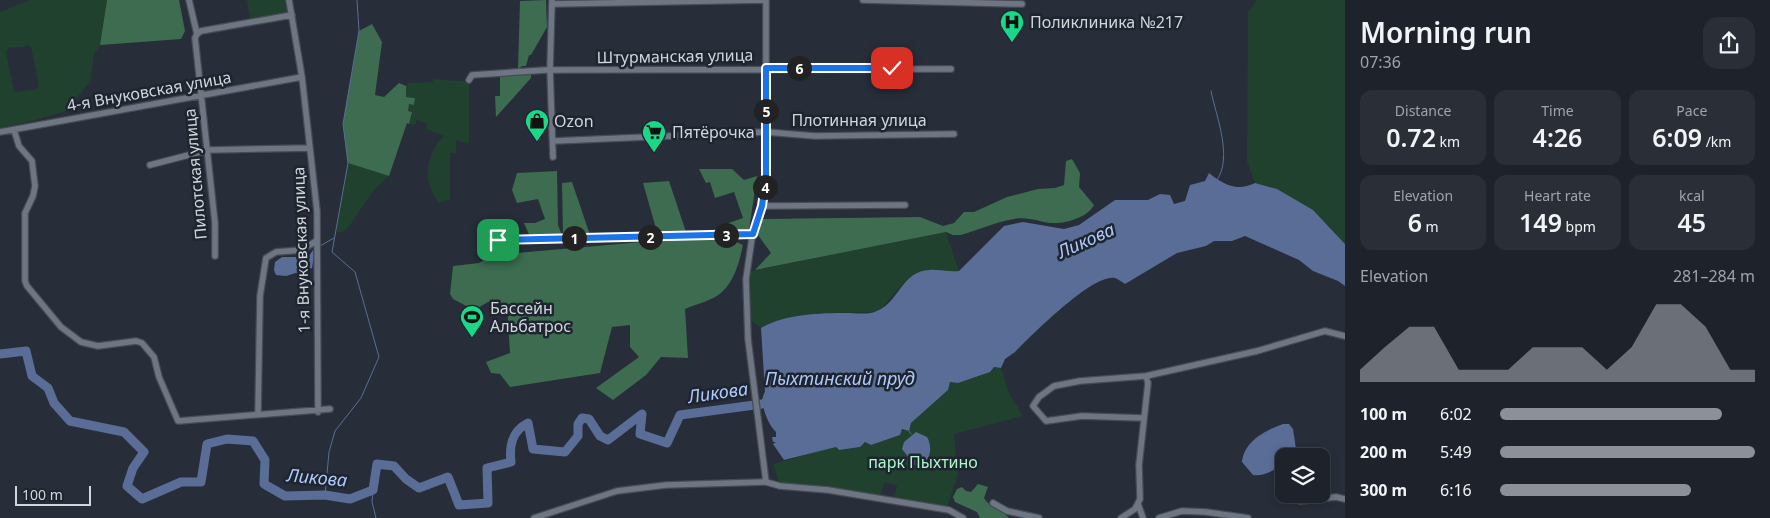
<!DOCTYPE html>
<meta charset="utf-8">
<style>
:root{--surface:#1d222b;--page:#2a2f37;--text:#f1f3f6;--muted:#a0a4a9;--line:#3b3f47;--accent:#8c9099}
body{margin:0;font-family:"Noto Sans",sans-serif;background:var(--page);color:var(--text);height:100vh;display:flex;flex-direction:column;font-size:19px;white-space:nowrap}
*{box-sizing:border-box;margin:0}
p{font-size:16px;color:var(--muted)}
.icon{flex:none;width:28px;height:28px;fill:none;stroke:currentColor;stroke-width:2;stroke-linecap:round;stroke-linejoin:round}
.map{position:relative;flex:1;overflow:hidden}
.details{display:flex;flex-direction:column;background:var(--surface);width:425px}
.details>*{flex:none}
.buttons{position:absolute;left:1275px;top:448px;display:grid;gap:10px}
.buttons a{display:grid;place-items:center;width:55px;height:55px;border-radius:10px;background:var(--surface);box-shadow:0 2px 8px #0003,0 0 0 1px var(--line);font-size:25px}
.scale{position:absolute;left:15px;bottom:12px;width:76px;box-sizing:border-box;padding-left:5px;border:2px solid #d1d5dc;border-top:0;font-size:14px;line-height:18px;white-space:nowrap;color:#d1d5dc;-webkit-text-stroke:4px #1e252f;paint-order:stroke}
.pin{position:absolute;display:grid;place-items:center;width:42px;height:42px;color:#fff;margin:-21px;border-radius:10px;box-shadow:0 2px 8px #0006}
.km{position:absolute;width:25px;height:25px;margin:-12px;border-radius:50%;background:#222;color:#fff;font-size:14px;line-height:25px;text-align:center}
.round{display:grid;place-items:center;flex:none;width:52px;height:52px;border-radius:15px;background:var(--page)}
.head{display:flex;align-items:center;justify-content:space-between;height:85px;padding:0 15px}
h1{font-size:28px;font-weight:600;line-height:38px}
.stats{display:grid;grid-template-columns:repeat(3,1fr);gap:8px;height:85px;padding:5px 15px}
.stats div{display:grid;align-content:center;border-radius:12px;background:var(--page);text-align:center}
.stats b{font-size:25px;font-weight:600}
.stats small{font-size:14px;font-weight:400}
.stats p{font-size:14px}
.chart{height:140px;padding:10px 15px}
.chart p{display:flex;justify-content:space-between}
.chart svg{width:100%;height:90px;margin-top:5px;fill:var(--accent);opacity:.7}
ul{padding:0 15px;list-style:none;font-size:16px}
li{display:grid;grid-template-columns:80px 60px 1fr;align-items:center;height:38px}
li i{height:12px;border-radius:6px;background:var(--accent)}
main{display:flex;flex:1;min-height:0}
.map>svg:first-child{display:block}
.green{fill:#1f412d;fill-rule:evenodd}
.forest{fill:#3d6c50}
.water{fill:#596d96}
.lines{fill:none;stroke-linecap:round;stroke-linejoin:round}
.stream{stroke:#596d96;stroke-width:1}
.river{stroke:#596d96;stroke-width:9}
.minor-casing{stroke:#464b55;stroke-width:8}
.minor{stroke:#6e7683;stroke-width:5.5}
.route-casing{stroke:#fff;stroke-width:10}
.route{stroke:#1a73e8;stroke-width:6}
.labels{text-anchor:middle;stroke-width:5;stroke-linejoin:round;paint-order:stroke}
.poi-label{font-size:16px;fill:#d1d5dc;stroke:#1e252f;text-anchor:start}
.street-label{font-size:16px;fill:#d1d5dc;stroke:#1e252f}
.park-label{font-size:16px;fill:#abf7c8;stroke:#1e252f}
.water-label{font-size:18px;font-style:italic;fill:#afc9fd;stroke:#1e252f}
</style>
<main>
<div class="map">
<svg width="1345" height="518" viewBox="0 0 1345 518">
<rect width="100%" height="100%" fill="#272e39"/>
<!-- green -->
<path class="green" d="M30,0H107L100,45L94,54L90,82L66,111L32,121L0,128V12ZM28,46L31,47L39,86L37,89L16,92L14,91L6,52L8,48Z
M247,0H286L288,12L250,18Z
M1257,0H1345V244L1327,224L1277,189L1255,183L1247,161L1248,12Z
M433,79L468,82L469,80V144L456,140V153H450V199L439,203C422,181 425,156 444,136L426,129L428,124L417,120L415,125L409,124L412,112L407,111L409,104L415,98L406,97V86L409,83L433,82Z
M348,163L389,176L373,191L348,228L342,232H336Z
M946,232L959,271C950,272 936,269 928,270C905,274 894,297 877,312C843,313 791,311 761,328L747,317V272Z
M994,367L1001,368L1009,393L1023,416L954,434L958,475L947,508L894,499L897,485L884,483L881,495L779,483L773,464L803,456V451L836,447L837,450L860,447L863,442L871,445L900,435L901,431L909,429L911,423L948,390L950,382H958L990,372Z"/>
<!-- forest -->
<path class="forest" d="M107,0H179L185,31L181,39L100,45Z
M546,0L547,27L531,55H529L526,66H522L518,70L520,1Z
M372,24L382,42L375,95L384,97L399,83L406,86V97L415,98L414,105L409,104L408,111L412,112L409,124L407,123L389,176L348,163L343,124L359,31Z
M531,74V78L496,117L495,96H500V75Z
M1072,159L1080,173L1079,187L1094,205C1088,217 1066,224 1052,223C1039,222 1028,216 1014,219C996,222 978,230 961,235H953L946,232L755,270L771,253L758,235L763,219L920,217L943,226L954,223L964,212H974L1007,197L1038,189L1055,188L1064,185L1066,161Z
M699,169H732L744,180L757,176L749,230H725L723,225L743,218L734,192L715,198L710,182L706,183Z
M557,171L558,225L563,238L531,239L524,223H535L545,219L538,199L517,203L512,190L517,173Z
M669,181L686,232H657L643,183Z
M572,182L590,235H563L562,183Z
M721,235L743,245C739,264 732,291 711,299C703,303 694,305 685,309L688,358L661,357L646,375L613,400L596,388L639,357L630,347V325L612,327L600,373L510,387L500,374L491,373L486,362L510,353L507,305L488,302L474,310L453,299L450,294L453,266L479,263L493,255Z
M978,484L988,487L984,498C991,509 1001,509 1009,518H980L977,512L955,502L953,497L957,489L962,487L966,491L971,492Z"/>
<!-- water -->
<path class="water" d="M1209,173C1224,185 1237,192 1255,183L1277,189L1313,210L1345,244V286L1338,281L1313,271L1299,260L1245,236L1232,241H1214L1206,246L1177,253L1125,284C1122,282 1118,279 1115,278C1093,273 1031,336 1015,352L1005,359L1001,368L994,367L990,372L958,383L950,382L948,390L911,423L909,431L902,429L900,435L871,445L865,442L860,447L839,450L836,447L784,460L773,444L776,442H773L772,437H776V432C768,425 758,401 765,392L761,328C785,314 819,313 847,313C855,313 870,315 877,311C899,302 902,271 929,270C937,269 949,272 959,271L1004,226L1023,222L1064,229L1079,225L1115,200H1148L1160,194L1170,195L1174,204L1185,201L1190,185L1205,181Z
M313,250L314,256L312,268L286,276L276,275L274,270L275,262L282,257H299L300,254L309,256Z
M1283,424H1289L1293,429L1296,449L1288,456H1284C1284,468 1263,477 1253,475L1242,462C1244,441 1266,430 1283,424Z
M916,432L927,437C934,449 929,465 916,467L902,449L904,442Z"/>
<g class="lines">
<!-- stream -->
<path class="stream" d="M1211,91C1216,116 1233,157 1217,180
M320,246L334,238
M909,431L911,434
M373,490L372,502L376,518
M325,495L329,452L335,431L361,398L379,357L355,272L332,252L348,163L343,124L359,31L357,0"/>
<!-- river -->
<path class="river" d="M0,354L26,351L32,376L48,388L54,403L70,421L124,432L144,452L133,468L127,486L142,499L181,482H201L207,444L227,439L253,441L265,460L264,484L285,496L325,495L350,499L373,490L377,464L394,466L406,479L419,488L448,477L459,505L488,503L487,468L511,462C509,445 512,431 528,423L533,449L565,452L578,436V424L582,418L589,419L600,436L608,440L642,414L640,434L667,443L680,415L762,404L773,399"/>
<!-- minor casing -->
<g class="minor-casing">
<path id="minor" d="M189,0L197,34L195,38L215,223V256
M289,0L302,77L317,211L318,412
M552,0L550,69L553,157
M766,0V176L762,206L752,238L746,279L748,339L766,482
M863,0L1022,4
M553,4L764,0
M197,34L201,31L292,15
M469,80L472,75L546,70L951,69
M14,130L19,146L32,161L35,186L33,196L25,213V281L27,286L61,327L81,342L98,346L136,341L142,343L154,357L159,377L178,421L330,409
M0,132L302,77
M553,141L766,132L815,136L954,134
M150,165L208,150L310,148
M762,206L905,205
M498,240L753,234
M258,414L260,296L266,258L276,252L302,250L316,241
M1143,418L1082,416L1046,421L1033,406L1039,397L1054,386L1080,381L1146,376L1257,351L1325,331L1345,336
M1300,501L1336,497L1345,499
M993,503L1007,511L1039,518
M1138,504L1143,518
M534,518L617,491L666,485L766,482L780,486L828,490L949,510L963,518
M1121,518L1135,509L1140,499L1139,465L1148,383L1146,376
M1159,518L1182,511L1206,512L1248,518"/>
</g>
<!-- minor -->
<use href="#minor" class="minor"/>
</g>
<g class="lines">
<!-- route casing -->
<g class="route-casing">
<path id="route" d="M498,240L753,234L762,206L766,176V68H892"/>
</g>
<!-- route -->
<use href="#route" class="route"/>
</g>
<!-- icons -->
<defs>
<g id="hospital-pin" transform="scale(1.25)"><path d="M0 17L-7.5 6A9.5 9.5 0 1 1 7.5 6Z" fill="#19d989" stroke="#1e252f"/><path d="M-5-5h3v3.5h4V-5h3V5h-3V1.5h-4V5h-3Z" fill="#111"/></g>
<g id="shop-pin" transform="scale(1.25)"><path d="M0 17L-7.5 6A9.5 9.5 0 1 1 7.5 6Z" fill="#19d989" stroke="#1e252f"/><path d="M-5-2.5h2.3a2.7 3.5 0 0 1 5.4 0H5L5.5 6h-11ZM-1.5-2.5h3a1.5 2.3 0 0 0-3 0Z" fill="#111"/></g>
<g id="supermarket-pin" transform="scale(1.25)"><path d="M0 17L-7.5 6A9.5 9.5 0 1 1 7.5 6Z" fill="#19d989" stroke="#1e252f"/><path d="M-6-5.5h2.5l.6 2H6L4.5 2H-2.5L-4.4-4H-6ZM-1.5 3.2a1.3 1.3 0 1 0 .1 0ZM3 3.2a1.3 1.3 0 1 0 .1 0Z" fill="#111"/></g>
<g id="stadium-pin" transform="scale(1.25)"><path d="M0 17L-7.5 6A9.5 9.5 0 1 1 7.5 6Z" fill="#19d989" stroke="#1e252f"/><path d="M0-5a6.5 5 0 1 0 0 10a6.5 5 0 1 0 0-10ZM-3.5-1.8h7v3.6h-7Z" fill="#111"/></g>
</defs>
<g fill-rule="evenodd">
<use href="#hospital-pin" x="1012" y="22"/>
<use href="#shop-pin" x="537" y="121"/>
<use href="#supermarket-pin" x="654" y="132"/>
<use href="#stadium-pin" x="472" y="317"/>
</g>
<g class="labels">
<!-- poi labels -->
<g class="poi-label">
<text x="1030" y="28">Поликлиника №217</text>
<text x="554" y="127">Ozon</text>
<text x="672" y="138">Пятёрочка</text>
<text x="490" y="314">Бассейн<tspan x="490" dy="18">Альбатрос</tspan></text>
</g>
<!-- street labels -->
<g class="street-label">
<text transform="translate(675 56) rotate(-1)" y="6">Штурманская улица</text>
<text transform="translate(149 91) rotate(-10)" y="6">4-я Внуковская улица</text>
<text x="859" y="126">Плотинная улица</text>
<text transform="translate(195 174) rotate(-95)" y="6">Пилотская улица</text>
<text transform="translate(301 250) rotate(-92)" y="6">1-я Внуковская улица</text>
</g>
<!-- park labels -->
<g class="park-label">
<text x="923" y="468">парк Пыхтино</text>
</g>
<!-- water labels -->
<g class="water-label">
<text transform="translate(1086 241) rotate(-24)" y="6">Ликова</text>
<text x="840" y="385">Пыхтинский пруд</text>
<text transform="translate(718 393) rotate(-8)" y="6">Ликова</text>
<text transform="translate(317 478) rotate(5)" y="6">Ликова</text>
</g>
</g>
</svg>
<div class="buttons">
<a><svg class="icon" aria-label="layers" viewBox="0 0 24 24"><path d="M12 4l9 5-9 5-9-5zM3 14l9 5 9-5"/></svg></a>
</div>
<div class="scale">100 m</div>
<div class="pin" style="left:498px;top:240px;background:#1e9e55"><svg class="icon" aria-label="arrive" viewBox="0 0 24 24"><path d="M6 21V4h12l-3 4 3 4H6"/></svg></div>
<div class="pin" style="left:892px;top:68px;background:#d93025"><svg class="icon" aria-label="check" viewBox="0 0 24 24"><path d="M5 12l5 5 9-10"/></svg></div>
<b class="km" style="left:574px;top:238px">1</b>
<b class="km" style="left:650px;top:237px">2</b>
<b class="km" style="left:726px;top:235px">3</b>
<b class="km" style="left:765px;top:187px">4</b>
<b class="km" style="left:766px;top:111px">5</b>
<b class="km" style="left:799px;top:68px">6</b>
</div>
<section class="details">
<div class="head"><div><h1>Morning run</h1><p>07:36</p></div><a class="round"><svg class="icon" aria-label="share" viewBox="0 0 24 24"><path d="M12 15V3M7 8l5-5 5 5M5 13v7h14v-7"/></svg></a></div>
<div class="stats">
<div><p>Distance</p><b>0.72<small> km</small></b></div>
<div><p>Time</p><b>4:26</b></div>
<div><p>Pace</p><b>6:09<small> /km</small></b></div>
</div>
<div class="stats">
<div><p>Elevation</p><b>6<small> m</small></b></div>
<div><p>Heart rate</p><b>149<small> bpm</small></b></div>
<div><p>kcal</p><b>45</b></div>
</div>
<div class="chart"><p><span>Elevation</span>281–284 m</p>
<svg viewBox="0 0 160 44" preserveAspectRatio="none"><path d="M0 44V38L10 27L20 17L30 17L40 38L50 38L60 38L70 27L80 27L90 27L100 38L110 27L120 6L130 6L140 17L150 38L160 38V44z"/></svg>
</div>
<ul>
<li><b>100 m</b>6:02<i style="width:87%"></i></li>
<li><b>200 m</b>5:49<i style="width:100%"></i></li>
<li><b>300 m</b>6:16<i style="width:75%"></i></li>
</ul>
</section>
</main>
